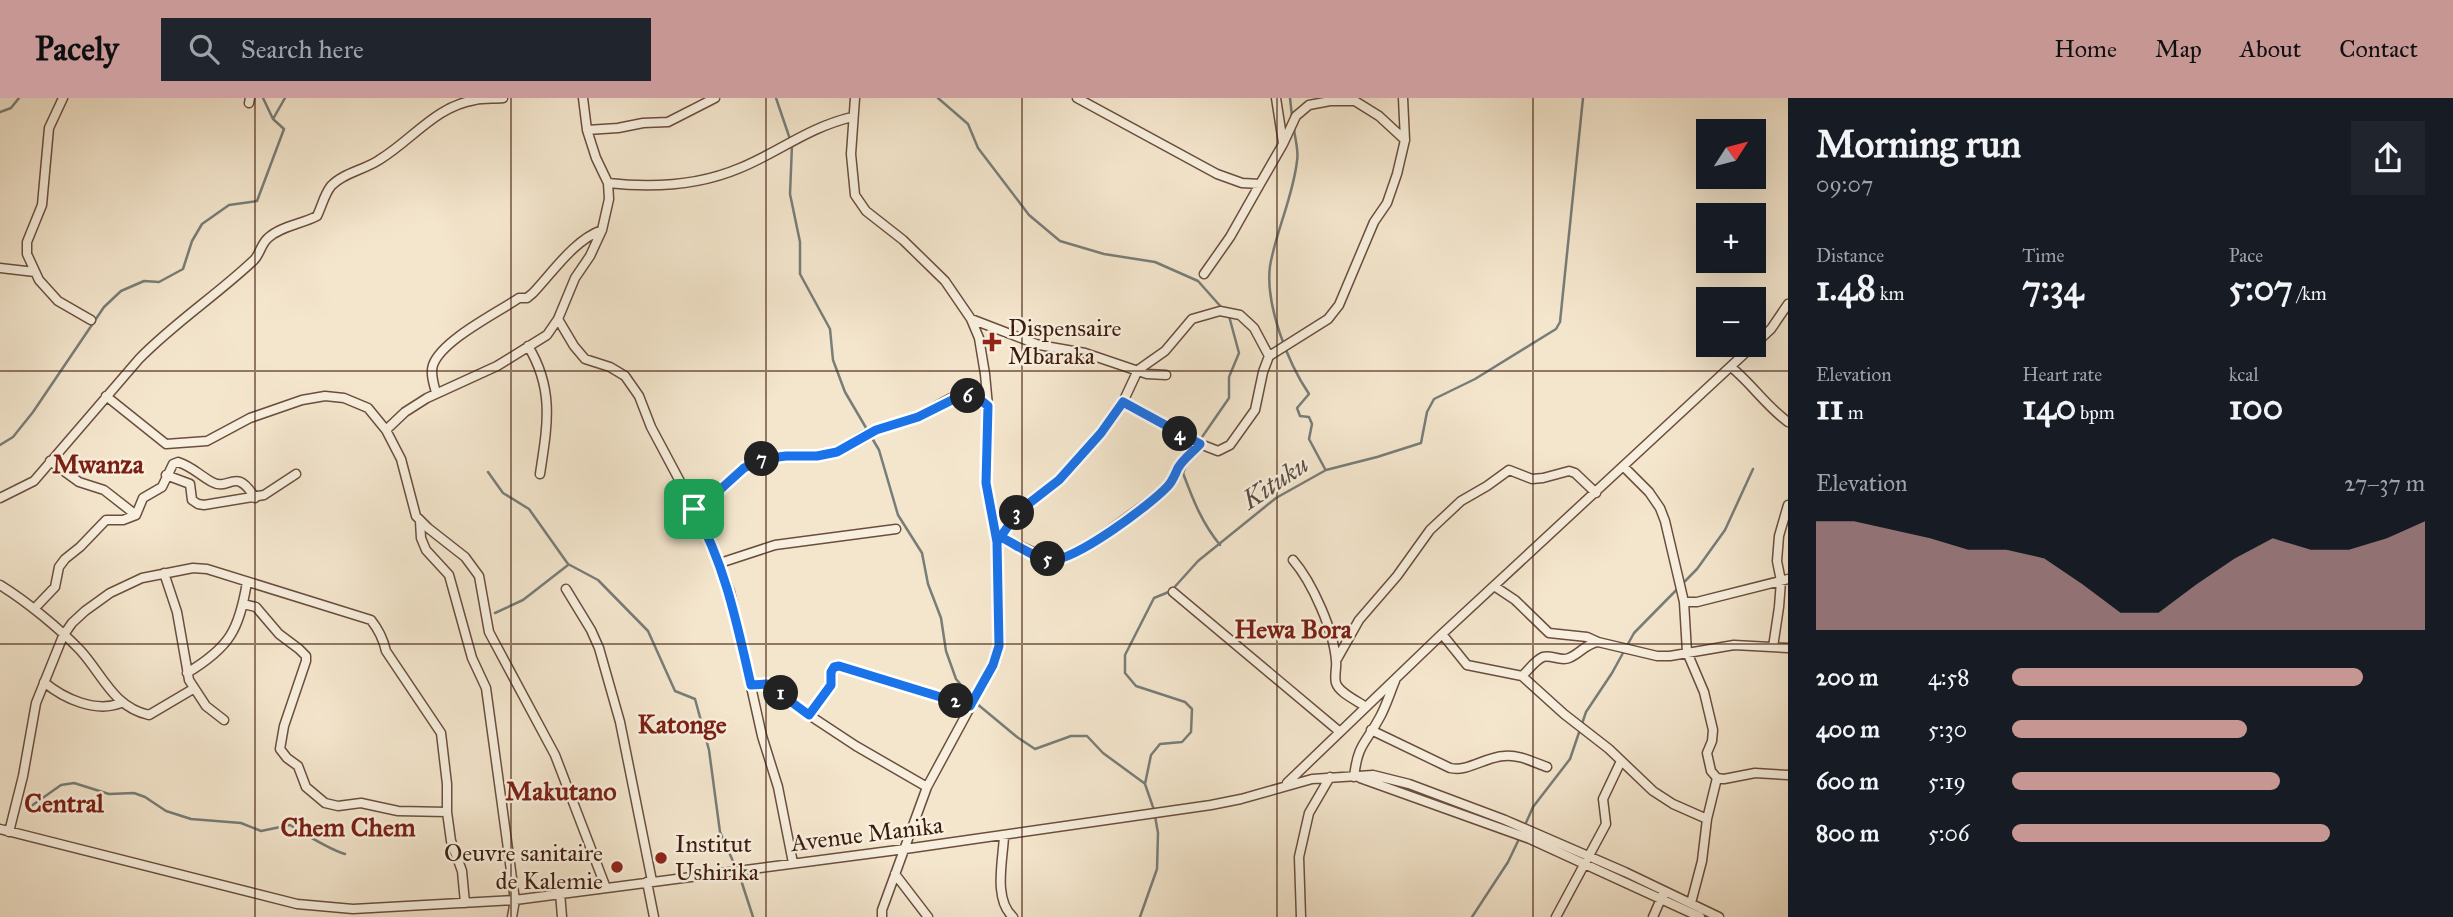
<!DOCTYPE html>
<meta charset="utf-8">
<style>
:root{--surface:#171b24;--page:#20242c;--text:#f1f3f6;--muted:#9ea1a6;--accent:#c59692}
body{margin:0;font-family:"IM FELL Great Primer",serif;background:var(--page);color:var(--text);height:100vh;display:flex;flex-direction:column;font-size:26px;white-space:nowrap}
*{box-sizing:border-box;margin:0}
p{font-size:23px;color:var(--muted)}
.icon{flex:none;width:38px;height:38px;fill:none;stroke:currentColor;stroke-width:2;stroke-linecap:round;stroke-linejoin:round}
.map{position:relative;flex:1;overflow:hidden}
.details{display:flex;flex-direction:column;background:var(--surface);width:665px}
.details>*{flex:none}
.needle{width:46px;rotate:54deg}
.tools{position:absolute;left:1696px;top:21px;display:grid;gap:14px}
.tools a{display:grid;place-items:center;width:70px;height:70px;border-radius:0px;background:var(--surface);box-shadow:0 7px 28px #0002;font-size:35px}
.pin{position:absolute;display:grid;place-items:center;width:60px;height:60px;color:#fff;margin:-30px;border-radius:14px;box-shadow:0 4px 10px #0006}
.km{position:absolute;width:35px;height:35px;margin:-18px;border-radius:50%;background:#222;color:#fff;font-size:19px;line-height:35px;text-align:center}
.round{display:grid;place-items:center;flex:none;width:74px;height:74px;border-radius:0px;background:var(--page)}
.head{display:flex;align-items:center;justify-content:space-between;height:119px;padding:0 28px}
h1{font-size:38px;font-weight:700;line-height:52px}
.figures{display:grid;grid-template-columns:repeat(3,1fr);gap:10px;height:119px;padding:7px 28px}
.figures div{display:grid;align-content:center}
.figures b{font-size:35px;font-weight:700}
.figures small{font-size:19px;font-weight:400}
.figures p{font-size:19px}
.chart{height:196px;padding:14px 28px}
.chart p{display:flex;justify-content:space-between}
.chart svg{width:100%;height:126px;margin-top:7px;fill:var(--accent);opacity:.7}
ul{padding:0 28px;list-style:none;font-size:23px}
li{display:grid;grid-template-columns:112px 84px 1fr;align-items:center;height:52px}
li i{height:18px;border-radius:9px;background:var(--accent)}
header{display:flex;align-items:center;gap:42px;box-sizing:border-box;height:98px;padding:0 35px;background:var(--accent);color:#111}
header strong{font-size:33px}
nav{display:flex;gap:38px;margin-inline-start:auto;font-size:24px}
.search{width:490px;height:63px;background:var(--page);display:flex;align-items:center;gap:18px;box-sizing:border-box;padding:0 24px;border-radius:0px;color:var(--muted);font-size:26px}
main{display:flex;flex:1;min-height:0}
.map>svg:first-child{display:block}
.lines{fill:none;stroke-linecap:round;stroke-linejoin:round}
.stream{stroke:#777d79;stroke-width:2.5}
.minor-casing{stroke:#6a4e3e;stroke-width:11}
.minor{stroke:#f8efde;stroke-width:8}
.route-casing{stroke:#fff;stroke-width:14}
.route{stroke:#1a73e8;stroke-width:9}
.grid{fill:none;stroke:#3c1c0f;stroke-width:2;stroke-opacity:0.55}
.poi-dot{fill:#8f2418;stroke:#f8efde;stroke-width:2.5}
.labels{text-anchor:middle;stroke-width:5;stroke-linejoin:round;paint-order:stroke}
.poi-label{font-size:24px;fill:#3c1c0f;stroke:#f8efde;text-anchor:start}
.street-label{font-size:24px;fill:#3c1c0f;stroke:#f8efde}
.neighbourhood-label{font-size:26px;font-weight:bold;fill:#7a1f14;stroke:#f8efde}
.water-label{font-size:26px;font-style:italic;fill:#594d44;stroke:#f8efde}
</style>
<header>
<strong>Pacely</strong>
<div class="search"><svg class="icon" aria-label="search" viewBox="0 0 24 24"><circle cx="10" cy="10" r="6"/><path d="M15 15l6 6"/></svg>Search here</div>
<nav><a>Home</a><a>Map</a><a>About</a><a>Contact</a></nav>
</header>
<main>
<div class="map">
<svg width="1788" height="819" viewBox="0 0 1788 819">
<rect width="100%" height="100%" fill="#f4e6cd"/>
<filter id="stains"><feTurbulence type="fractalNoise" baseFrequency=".00286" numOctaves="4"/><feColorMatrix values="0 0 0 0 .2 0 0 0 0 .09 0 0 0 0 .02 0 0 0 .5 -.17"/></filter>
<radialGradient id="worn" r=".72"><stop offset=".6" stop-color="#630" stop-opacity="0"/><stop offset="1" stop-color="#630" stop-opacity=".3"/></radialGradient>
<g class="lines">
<!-- stream -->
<path class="stream" d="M776,0L792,47L790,96L800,144V176L830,231L833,262L845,294L879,352L898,417L922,455L928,486L941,520L946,553L956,581L972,600
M938,0L968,26L978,50L1029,117L1060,143L1104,156L1155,164L1198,183L1222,210
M1290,0L1292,18
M0,14L11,10L19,0
M273,21L285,0
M1294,31C1295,41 1299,53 1297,63C1293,99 1276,133 1270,168C1265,207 1288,265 1309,296L1297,310L1300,318L1309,319L1312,326L1309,341L1325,371
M1200,342L1229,300V279L1239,255L1229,218
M0,347L13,339L33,314L104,209L121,193L144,183L159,184L183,171L192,143L202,126L229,107L257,103L284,31L273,21L263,0
M1188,363L1183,375C1193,402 1202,425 1220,447
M488,374L503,395L529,411L568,466L598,482L648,533L675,593L695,601L709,652L720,734L740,779L753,819
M495,515L523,502L568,467
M976,605L1017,639L1035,651L1071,638H1087L1103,655L1144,685
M27,711L61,687L74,685L109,696L134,695L145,699L166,713L191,721L241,725L261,733L290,727C305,736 328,751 345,756
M1154,712L1145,686L1151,657L1160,646L1182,644L1191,634L1192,611L1185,604L1136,588L1125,575V557L1154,500L1171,493L1198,463L1276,400L1326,372L1377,359L1421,345L1427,314L1434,301L1475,281L1556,231L1560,224L1583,0
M1525,727L1533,709L1570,661L1586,614L1612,575L1634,535L1697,471L1725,432L1753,371
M1140,819L1157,771L1158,735L1155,718
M1472,819L1508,764L1519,741"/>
<!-- minor casing -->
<g class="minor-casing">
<path id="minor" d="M63,0L49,30L42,107L27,144V156L39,182L58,203L91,222
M855,0L851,56L855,97L866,113L903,142L945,183L971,221L979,240L985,276L988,308L986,385L997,444L999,548L997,556L993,567L927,689L882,812V819
M1077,0L1217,76L1242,85L1260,86L1283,46L1296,18L1309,7L1330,3H1355L1379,18L1405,42
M1276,0L1283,45
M249,5L250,0
M587,32L618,30L643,25L668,24L715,0
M608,85C652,90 700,87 740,70C781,53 807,30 852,19
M0,170L35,174
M1204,176L1230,139L1260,86
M558,221L574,248L585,261L610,269L625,278L639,298L651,329L708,436L730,494L762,638L778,689L793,765
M971,221L1039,247L1085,255L1147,276L1166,277
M528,248C555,292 547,329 540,376
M1731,269C1752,286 1766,308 1788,324
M436,295C434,286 430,276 433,267C442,242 497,215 519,200H527L533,195C553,174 574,142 602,132
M106,298L166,346L207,343L250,320L302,302L325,298L344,300L368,310L386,332L401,361L416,418L428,430L465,459L479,478L489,534L555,657L606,790
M1123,304L1200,346L1218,353L1230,347L1255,312L1263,274L1269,258L1328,221L1339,207L1374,124L1387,105L1397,76L1405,42L1403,0
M386,332L405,314L427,300L497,268L547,237L558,221L575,180L590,158L602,132L609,101L608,85L596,60L587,32L583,0
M50,363L79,384L104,392L136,417
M1624,369L1649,394L1660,410L1665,423L1684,504L1687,554L1704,594L1713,632L1712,643L1707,655L1711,673L1717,680L1724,681L1755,675L1788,677
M166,377L190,386L192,402L198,406L204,407L264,397L296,376
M0,400L34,383L139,261C174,225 217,197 254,162C260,156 261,146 268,140C281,128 302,126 317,118C322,108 324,97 331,88C343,75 364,72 379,62C412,42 436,8 475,2C484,0 494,1 503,0
M694,410C716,396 735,373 759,363C784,352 814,364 838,353C851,347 861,337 875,332C891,326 906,324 921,317C935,311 949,297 964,297C975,297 980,302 988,308
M420,423L421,440L426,452L449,477L472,560L486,590L515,802L512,819
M1001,439L1050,462L1059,460L1087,449L1166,391L1179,368L1200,346
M997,444L1018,414L1059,382L1101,335L1123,304L1138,272L1165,253L1192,221L1220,213L1240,217L1254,230L1269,258
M1293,462C1312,484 1334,533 1336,563C1337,569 1334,578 1336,585C1339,595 1358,603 1366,609
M720,465L775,447L896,431
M164,475L177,514L189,582L206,608L224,622
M0,487C26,503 59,530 80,552C103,577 113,609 149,617L193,591
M1494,488L1515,502L1549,535L1587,539L1598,544
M566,491L591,532L599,550L620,624L652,783
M1173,494L1340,634
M1684,504H1697L1788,481
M243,506L256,509L279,536L299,551L306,558V563L284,628L280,651L287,660L298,668L306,689L325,705L338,708L361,705L398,713L447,714
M34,511L55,489L59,469L65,461L80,449L106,422H123L136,417L143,400L162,389L173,366L178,364C193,369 199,377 212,384C230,394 235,367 255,400
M1442,536L1467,567L1522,578L1564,616L1609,651L1653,693L1673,706L1707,721
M1773,549L1779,509L1781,483L1777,463L1779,438L1788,407
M1337,561L1359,522L1397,478L1430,432L1461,403L1487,388L1509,372L1532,381L1543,380L1569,373L1575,375L1596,395
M187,575C230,549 239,532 247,484
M1522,578C1528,573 1535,562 1543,559C1551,556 1560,564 1569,560C1581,555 1585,546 1598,544L1657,558H1670L1734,547L1788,550
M44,584C64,601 96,615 121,605
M751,587L767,586L774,590L809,617L856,648L927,689
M809,617L831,587V574L834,569L839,568L970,608
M1371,632L1450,670C1468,674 1485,659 1504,658C1518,656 1533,664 1547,669
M1354,679C1358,645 1365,647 1380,619C1386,608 1390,595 1395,583
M1360,680L1530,741L1700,819
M1287,685L1442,536L1771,231L1788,206
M0,731L297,806L353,811L515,802L905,751L1211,707L1241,701L1312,681L1373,677L1409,686L1505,722L1625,774L1719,819
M9,734L23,678L36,605L63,538L72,525L85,513L110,495L142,480L193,470L207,471L371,522C379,532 383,540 386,553L441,635L447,686V714L451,743L462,773L465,805
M1004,738C1003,762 993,801 1013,819
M895,776L928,819
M647,784L654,819
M560,794L562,819
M1691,805L1702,763L1707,721L1717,680
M1301,819L1299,759L1309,715L1330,679
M1556,819L1606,726L1603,701L1621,663
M1653,819L1663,796"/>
</g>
<!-- minor -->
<use href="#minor" class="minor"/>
</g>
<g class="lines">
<!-- route casing -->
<g class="route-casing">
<path id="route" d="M694,411C725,466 737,526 751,587L767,586L809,617L831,587V574L834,569L839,568L970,608L993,567L999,548L997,444L1018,414L1059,382L1101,335L1123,304L1200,346C1193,354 1183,361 1178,370C1175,376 1173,383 1167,389C1150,407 1074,464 1050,462C1034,460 1015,446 1001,439L997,444L986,385L988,308L977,299L962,297L918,319L876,332L837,354L817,358H786L762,361L744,370L713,398L694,411"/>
</g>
<!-- route -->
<use href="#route" class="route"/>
</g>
<!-- grid -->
<path class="grid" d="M255,0V819M511,0V819M766,0V819M1022,0V819M1277,0V819M1533,0V819M0,273H1788M0,546H1788"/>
<!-- markers -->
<g class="poi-dot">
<path d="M988.5 233.5h7v7h7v7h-7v7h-7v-7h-7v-7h7z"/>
<circle cx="661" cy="760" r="7"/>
<circle cx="617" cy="769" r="7"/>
</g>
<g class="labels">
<!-- poi labels -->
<g class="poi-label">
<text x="1008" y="238">Dispensaire<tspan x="1008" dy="28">Mbaraka</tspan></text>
<text x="675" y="754">Institut<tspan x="675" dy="28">Ushirika</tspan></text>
<text x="603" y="763" text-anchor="end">Oeuvre sanitaire<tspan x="603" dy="28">de Kalemie</tspan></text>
</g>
<!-- street labels -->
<g class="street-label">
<text transform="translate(867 736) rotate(-7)" y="8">Avenue Manika</text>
</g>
<!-- neighbourhood labels -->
<g class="neighbourhood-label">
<text x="98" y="375">Mwanza</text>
<text x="1293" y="540">Hewa Bora</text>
<text x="682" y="635">Katonge</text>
<text x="561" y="702">Makutano</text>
<text x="64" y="714">Central</text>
<text x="348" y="738">Chem Chem</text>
</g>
<!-- water labels -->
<g class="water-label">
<text transform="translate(1275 384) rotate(-34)" y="9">Kituku</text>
</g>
</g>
<rect width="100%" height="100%" filter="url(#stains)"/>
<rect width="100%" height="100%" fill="url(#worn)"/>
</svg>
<div class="tools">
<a><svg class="needle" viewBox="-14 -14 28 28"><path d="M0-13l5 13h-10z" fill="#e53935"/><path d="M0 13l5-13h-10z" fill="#9ea1a6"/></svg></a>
<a>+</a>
<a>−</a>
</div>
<div class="pin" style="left:694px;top:411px;background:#1e9e55"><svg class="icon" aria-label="arrive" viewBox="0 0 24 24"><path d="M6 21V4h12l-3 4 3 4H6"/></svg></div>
<b class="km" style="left:781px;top:595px">1</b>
<b class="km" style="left:956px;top:603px">2</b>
<b class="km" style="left:1017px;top:415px">3</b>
<b class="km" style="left:1180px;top:336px">4</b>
<b class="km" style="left:1048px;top:461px">5</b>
<b class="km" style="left:968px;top:298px">6</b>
<b class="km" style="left:762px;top:361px">7</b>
</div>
<section class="details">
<div class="head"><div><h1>Morning run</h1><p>09:07</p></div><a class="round"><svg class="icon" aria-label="share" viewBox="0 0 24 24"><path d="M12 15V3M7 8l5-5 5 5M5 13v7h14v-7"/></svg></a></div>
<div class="figures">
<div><p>Distance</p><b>1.48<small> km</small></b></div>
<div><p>Time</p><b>7:34</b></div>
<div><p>Pace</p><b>5:07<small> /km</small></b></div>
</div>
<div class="figures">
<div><p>Elevation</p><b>11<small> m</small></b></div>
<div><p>Heart rate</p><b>140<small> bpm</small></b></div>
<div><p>kcal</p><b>100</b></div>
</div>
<div class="chart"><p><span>Elevation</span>27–37 m</p>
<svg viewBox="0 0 160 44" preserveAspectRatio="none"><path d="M0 44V6L10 6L20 9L30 12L40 16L50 16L60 19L70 28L80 38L90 38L100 28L110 19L120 12L130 16L140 16L150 12L160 6V44z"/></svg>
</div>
<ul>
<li><b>200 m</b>4:58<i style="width:85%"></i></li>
<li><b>400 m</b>5:30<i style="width:57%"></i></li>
<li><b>600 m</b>5:19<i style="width:65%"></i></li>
<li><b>800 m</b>5:06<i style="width:77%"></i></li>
</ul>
</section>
</main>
